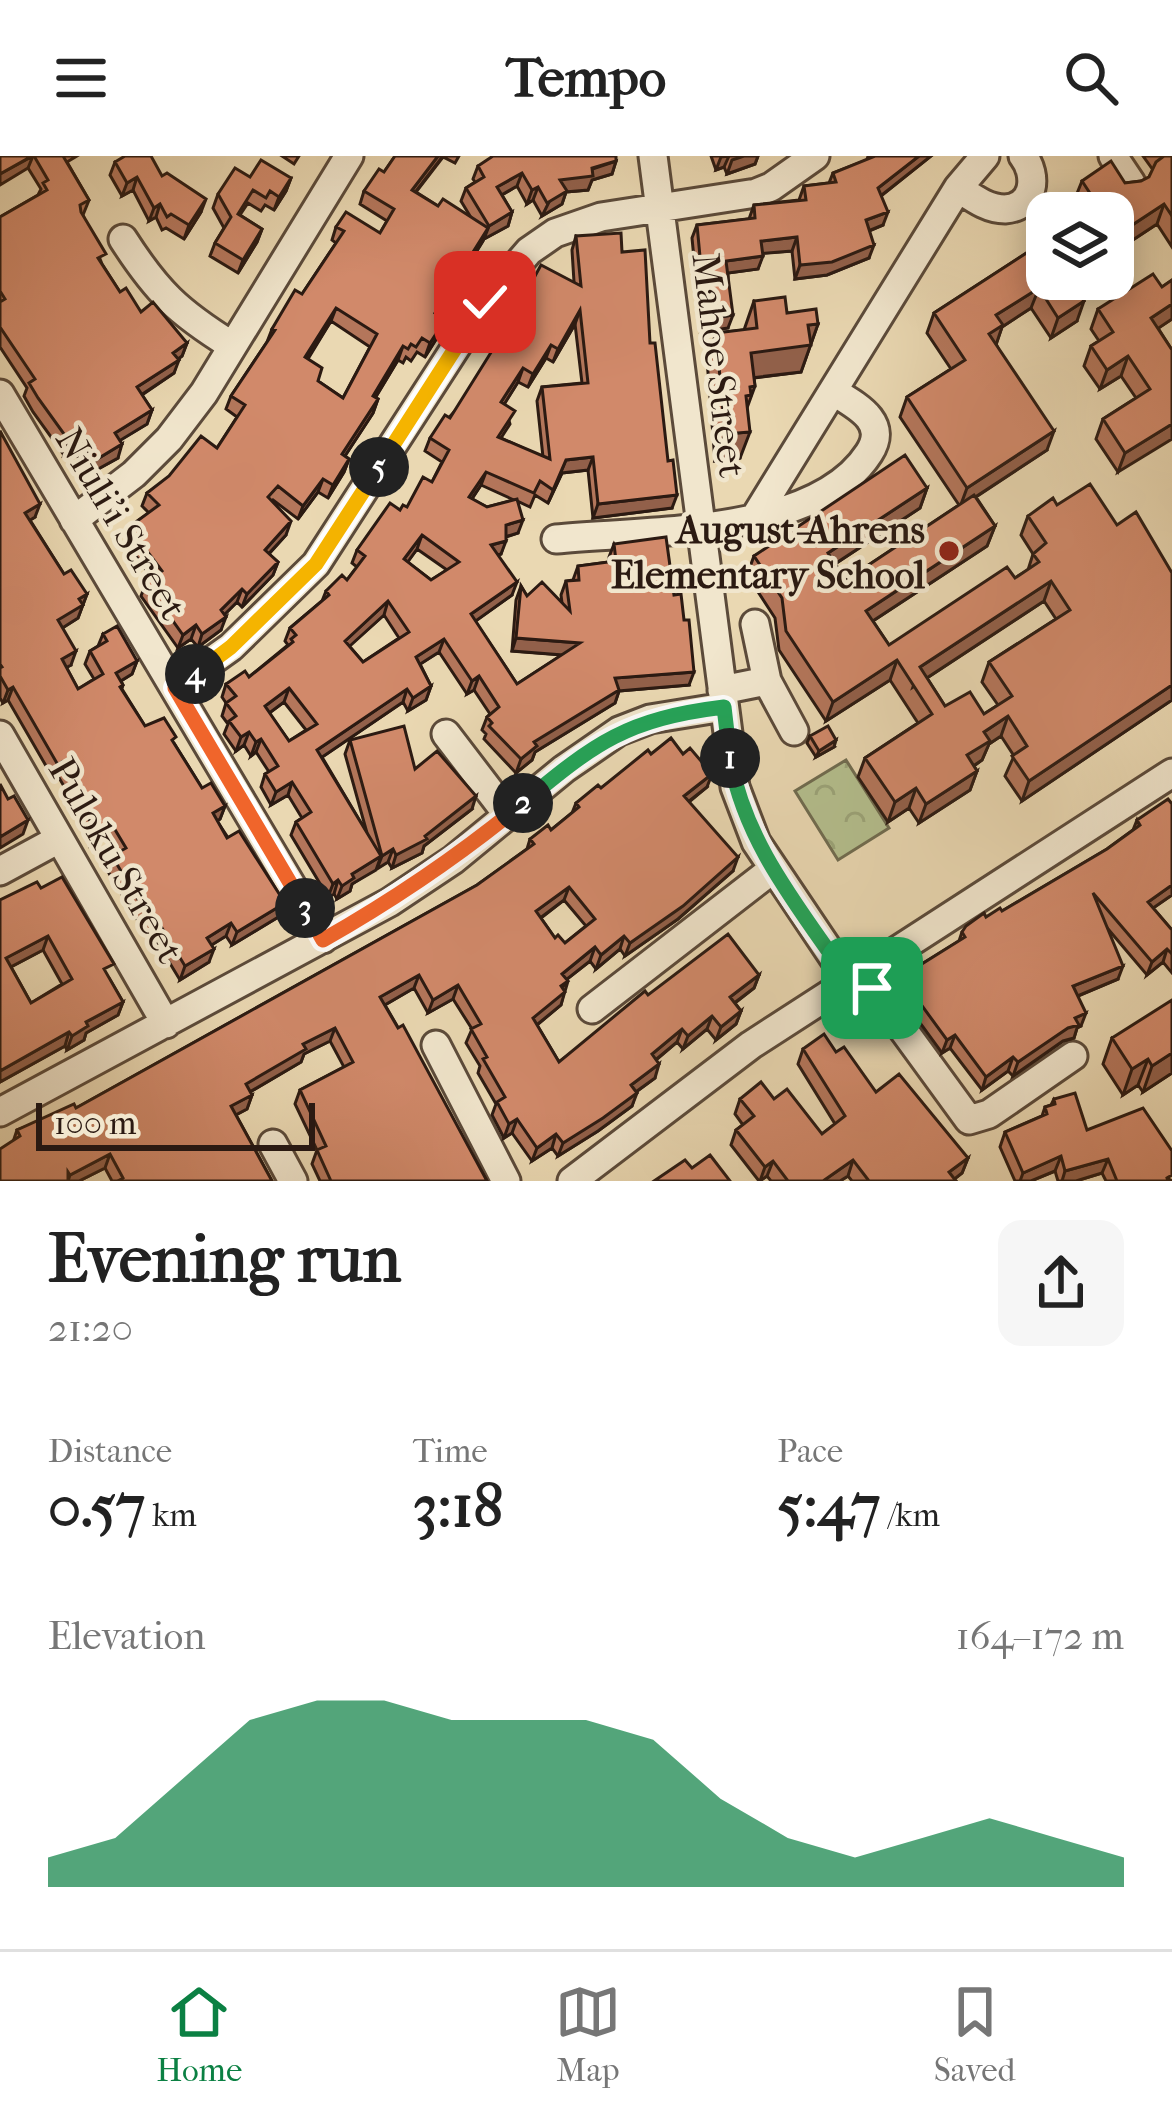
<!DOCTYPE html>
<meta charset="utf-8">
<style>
:root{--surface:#fff;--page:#f6f6f6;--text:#222;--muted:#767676;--line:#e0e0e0;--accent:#0b8043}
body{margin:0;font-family:"IM FELL French Canon",serif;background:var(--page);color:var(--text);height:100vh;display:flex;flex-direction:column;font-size:45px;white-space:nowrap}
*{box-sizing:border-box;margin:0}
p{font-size:39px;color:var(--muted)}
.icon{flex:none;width:66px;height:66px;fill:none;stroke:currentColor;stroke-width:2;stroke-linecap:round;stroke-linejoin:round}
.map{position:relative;height:1025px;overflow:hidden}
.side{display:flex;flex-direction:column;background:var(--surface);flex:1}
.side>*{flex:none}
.tools{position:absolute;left:1026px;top:36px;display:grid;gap:24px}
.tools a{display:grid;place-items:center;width:108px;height:108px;border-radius:24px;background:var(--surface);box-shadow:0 6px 30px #0003;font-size:60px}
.scale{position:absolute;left:36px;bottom:30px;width:279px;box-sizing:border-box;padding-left:12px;border:6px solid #2b1a12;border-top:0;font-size:33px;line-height:42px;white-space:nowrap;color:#2b1a12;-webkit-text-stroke:9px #f1e6cd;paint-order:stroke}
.pin{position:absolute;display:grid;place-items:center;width:102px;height:102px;color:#fff;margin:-51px;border-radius:24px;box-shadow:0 6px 18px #0006}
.km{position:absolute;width:60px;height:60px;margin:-30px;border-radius:50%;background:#222;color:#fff;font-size:33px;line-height:60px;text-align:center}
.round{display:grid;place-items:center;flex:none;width:126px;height:126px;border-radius:24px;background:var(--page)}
.overview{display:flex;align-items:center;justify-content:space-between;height:204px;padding:0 48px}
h1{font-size:66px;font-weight:800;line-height:90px}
.figures{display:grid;grid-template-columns:repeat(3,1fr);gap:18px;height:204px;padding:12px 48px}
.figures div{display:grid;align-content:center}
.figures b{font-size:60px;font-weight:800}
.figures small{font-size:33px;font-weight:400}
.figures p{font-size:33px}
.chart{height:336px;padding:24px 48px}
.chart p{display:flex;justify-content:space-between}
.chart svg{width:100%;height:216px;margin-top:12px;fill:var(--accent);opacity:.7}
header{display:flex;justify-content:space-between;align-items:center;height:156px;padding:0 48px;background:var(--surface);font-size:54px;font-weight:800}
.tab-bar{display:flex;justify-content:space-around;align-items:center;height:168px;border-top:3px solid var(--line);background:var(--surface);font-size:33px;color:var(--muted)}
.tab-bar a{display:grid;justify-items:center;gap:6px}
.tab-bar .active{color:var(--accent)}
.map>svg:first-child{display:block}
.park{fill:url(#park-crowns);stroke:#706c50;stroke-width:3}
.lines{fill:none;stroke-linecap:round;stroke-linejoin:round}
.minor-casing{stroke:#5b4a3a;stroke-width:33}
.minor{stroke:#f1e6cd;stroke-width:27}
.wall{fill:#b4765b;stroke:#2b1a12;stroke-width:3;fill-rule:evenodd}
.shaded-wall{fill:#92604a;stroke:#2b1a12;stroke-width:3}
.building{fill:#d1896a;stroke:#2b1a12;stroke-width:3;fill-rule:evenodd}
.split-1-casing{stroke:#fff;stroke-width:24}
.split-2-casing{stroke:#fff;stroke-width:24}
.split-3-casing{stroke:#fff;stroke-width:24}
.split-4-casing{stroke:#fff;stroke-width:24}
.split-5-casing{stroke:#fff;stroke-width:24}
.split-6-casing{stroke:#fff;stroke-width:24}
.split-1{stroke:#22a559;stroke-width:15}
.split-2{stroke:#22a559;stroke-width:15}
.split-3{stroke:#f0652b;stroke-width:15}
.split-4{stroke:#f0652b;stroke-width:15}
.split-5{stroke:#f5b400;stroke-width:15}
.split-6{stroke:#f5b400;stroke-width:15}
.poi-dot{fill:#8f2418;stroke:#f1e6cd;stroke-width:4.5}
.labels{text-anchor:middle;stroke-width:9;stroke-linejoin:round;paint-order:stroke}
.street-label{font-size:39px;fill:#2b1a12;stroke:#f1e6cd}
.poi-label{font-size:39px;font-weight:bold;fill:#2b1a12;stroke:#f1e6cd;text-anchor:end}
</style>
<header><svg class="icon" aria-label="menu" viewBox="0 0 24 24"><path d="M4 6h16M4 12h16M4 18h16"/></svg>Tempo<svg class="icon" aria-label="search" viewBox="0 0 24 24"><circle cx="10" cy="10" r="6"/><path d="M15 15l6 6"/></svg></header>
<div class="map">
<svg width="1172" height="1025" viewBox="0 0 1172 1025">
<defs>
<pattern id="park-crowns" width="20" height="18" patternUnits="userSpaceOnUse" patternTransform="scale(3)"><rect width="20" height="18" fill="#b4bf8e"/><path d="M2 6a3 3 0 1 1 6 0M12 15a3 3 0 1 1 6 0" fill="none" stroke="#9ba479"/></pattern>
</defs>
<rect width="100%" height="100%" fill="#ead8b2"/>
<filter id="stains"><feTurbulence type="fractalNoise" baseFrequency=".00167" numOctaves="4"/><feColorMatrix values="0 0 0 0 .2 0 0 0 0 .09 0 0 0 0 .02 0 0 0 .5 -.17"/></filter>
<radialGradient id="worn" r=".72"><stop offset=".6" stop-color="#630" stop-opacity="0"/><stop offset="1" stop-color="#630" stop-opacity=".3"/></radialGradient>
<!-- park -->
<path class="park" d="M846,604L889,672L838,704L795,635Z"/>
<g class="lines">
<!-- minor casing -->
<g class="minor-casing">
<path id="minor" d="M653,0L735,631L756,686L850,826
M1113,0L1131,27
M958,32C972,41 987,53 1005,53C1035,51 1038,19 1023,0
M123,83C157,136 178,156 231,189
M0,238L323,783
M74,364L134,318L169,283L204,237L349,0
M752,366L958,32L985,0
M556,383C645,374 815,381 869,297C889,266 857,250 834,236
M755,468L767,525
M175,531L231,491L316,408L485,146L529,95L555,77L601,61L756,37L771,31L815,0
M722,534L767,525L794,575
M446,578L508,659
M0,579L166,868
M0,715L59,683
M850,826L872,831L969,964L989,958L1073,900
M592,853L773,713
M436,889L506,1025
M0,956L390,746L453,704L564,613L619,575L650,563L724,551
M273,988L293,1025
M572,1025L751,889L1172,617"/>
</g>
<!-- minor -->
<use href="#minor" class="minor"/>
</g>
<!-- wall -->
<path class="wall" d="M0,0H77L67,6L89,44L83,59L102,108L120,136L141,156L187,187L182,200L178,203L174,217L142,239L152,254L147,268L120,284L118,302L89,318L73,294L64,299L33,256L24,240L27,232L0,191V61L38,39L41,33L28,12Z
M282,0H299L294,8Z
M395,0H459L455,7L443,1L416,36L438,50L470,60L461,45L466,32L475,26L473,23L478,10L616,5L612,18L592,24L588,34L566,36L562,48L542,60L533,44L527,48L517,30L502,39L512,56L508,70L484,83L437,159L440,177L425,201L417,196L411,205L406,201L403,207L398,204L375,242L378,243L373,257L345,300L349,303L344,316L328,342L318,336L298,363L273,344L272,345L286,379L269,398L278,406L273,419L242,451L237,446L224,459L221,474L198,491L191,483L178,492L141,440L146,427L152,422L125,385L129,371L149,357L142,350L147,337L217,292L237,261L226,253L231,240L267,186L272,173L302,138L336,87L332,84L336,71L380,77L387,65L360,48L364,35L384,16ZM331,165L370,191L343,242L318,225L308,203Z
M711,0H758L755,8L727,18L724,11L716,14Z
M868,0H931L881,40L883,69L869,75V102L827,119L795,123L792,95L763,97L758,113L728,117V172L701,176L692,82L697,69L749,63L754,49L799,44L804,30L829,27L833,17L867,4Z
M1143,0H1172V91L1157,68L1113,97V57H1083L1074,45L1082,25L1125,27L1141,25L1149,21L1153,14Z
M115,6L162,20L201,56L184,83L166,72L162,74L156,61L149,65L133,34L122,40L110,19Z
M250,21L291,22L286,35L274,54L265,49L261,55L248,47L240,59L262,73L257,86L238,117L210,100L215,87L224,72L213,52L218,38Z
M576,80L622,96L650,187L672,352L593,362L588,314L562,317L548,347L535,339L530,351L517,345L518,377L506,381L501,398L498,399L512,439L475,465L517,528L562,499L512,495L516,444L521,430L527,440L562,447L561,439L566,425L573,424L578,410L609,406V401L614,388L689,529L619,535L615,547L535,596L532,604L516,617L484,583L486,578L482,574L487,561L490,558L474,534L467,538L439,496L420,508L431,530L426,544L408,555L403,546L322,601L367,677L345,598L350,584L415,613L472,653L424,690L422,697L392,712L388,706L377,712L352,728L350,735L337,743L334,738L328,741L291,679L296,666L302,662L288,639L271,649L261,631L265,618L269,616L256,596L251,600L244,589L236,595L224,578L228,568L222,560L226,547L222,541L226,528L249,521L288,489L285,485L290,472L322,445L326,435L347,424L357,411L352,407L357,394L400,354L407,351L432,326L442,306L425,295L430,282L574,126L572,94ZM575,168L582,227L542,231L537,245L543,301L501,282L510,268L504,248L518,226L528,231L546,202L553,206ZM481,329L514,344L487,351L472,343ZM417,393L447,414L431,424L407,406ZM384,459L399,482L363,506L349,490ZM284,546L306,574L289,585L269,557Z
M1045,85L1077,165L1051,182L1031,152L1002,171L996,188L1047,294L976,341L995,370L987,390L873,465L889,489L1015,422L1028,414L1033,398L1021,379L1028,360L1057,349L1117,369L1172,417V544L1022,645L1005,620L1014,600L1001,580L989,588L982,604L974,610L977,615L970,634L919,667L909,652L888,666L858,621L865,602L918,567L890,524L826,565L779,494L775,462L747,419L754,400L927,332L920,352L835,408L846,424L959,349L900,261L907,241L951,213L927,177L934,157ZM1044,445L1056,463L989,506L982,526L998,549L984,558L945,550L927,522Z
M1172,124V163L1158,172L1172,194L1118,316L1096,283L1103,263L1136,242L1121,220L1100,233L1084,210L1091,190L1099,185L1091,173L1098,153L1162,131Z
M754,145L818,168L801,216L754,222L755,230L747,252L740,302L715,305L707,204L716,177L744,174Z
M0,275L35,361L30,364L64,418L87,438L78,462L62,472L71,509L66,511L78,533L94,523L85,508L90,495L98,490L103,478L137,505L132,518L121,525L123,529L122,533L145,570L174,587L202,632L225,650L220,663L217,665L280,760L232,789L226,780L211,789L209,806L180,824L157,786L152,788L107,714L112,700L116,698L106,680L91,689L79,668L82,661L58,620L53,622L8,544L3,547L0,542Z
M810,580L834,591L816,601L807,587Z
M651,598L707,631L689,646L733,715L678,763L625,800L620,793L596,813L590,805L567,823L561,849L537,869L559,906L648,839L759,819L754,832L735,847L741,855L736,868L716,884L707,873L683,893L677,886L656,904L655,922L636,936L632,950L598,975L558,1000L552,992L532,1005L512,977L504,982L492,959L496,948L478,917L480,910L466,887L472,873L453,843L428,857L414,832L385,849L487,1025H320L312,1008L317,994L295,948L300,934L344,911L330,885L304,898L301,906L250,936L252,939L247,953L236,959L272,1025H112L105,1012L79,1025H0L17,974L76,952L477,729L527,693L530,683L551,674L572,657L576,647L601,632ZM564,744L586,770L565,787L555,782L541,762Z
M1137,664L1172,739L1153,752L1172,774V817L1163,806L1147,819L1108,773L1118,823L1078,840L1081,870L1077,872L1074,882L1063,885L1013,920L1008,915L982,934L950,892L942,897L896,834L901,821L959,785L962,776L986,761L1002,755L1107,693L1133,674Z
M0,744L109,822L123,846L118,859L86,877L84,884L67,894L65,890L0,926ZM43,794L62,828L31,847L11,811Z
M1112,882L1172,917L1143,936L1138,929L1123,939L1103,908Z
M803,893L836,896L876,936L968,1002L962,1017L954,1023L956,1025H852L848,1020L840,1025H771L767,1020L759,1025L731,989L736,974L743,969L735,958L740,943H774L822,978L835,968L798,908Z
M1054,943L1087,974L1172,1025H1106L1102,1017L1076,1025H1058L1055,1015L1031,1025H1015L1000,991L1005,976L1042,960L1045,951L1051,949Z"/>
<!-- shaded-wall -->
<path class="shaded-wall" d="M33,0L28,12L0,29V18Z
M438,0H443L407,47L412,34Z
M729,0L724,11L716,14L721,1Z
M744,0H758L755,8L727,18L732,4Z
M919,0H931L873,46L878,32Z
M616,5L612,18L592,24L588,34L566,36L562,48L542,60L560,24Z
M522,17L517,30L493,44L497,31Z
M137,21L133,34L122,40L127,27Z
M291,22L286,35L274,54L279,41Z
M538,31L533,44L527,48L532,34Z
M206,43L201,56L184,83L189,69Z
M160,48L156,61L149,65L154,52Z
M1164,48L1157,68L1113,97L1117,79Z
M512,56L508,70L484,83L489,70Z
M888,56L883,69L861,78L866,64Z
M488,72L483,85L430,171L435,157Z
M262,73L257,86L238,117L243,104Z
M797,81L792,95L756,98L761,85Z
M874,89L869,102L827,119L795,123L800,109Z
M763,100L758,113L721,118L726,105Z
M1039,132L1031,152L1002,171L996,189L982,198L996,159Z
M1084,145L1077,165L1051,182L1058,162Z
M1172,148V163L1144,182L1151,162Z
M336,152L331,165L300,214L305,201Z
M580,154L575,168L553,206L558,193Z
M733,159L728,172L701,176L706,163Z
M445,164L440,177L425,201L430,187Z
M818,168L801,216L742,223L751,197L808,169Z
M187,187L182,200L169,210L173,197Z
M551,189L546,202L528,231L533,218Z
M403,190L398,204L368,254L373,240Z
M1128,200L1121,220L1100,233L1107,214Z
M179,204L174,217L132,245L137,231Z
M523,212L518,226L497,260L501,246Z
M378,243L373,257L337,312L342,298Z
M152,254L147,268L111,290L115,277Z
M1172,268V283L1118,316L1125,297Z
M1054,275L1047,294L960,351L967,332Z
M750,276L740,302L715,305L725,278Z
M78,280L73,294L64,299L69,285Z
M122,288L118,302L89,318L94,305Z
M593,301L588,314L562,317L548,347L566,304Z
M349,303L344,316L328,342L333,329Z
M486,316L481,329L464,354L469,341Z
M323,323L318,336L298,363L303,350Z
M927,332L920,352L821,417L828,397Z
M677,339L672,352L593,362L598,348Z
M40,348L35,361L21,370L25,357Z
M523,364L518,377L501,382L506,369Z
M291,365L286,379L260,407L265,394Z
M995,370L987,390L859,474L866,455Z
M422,379L417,393L400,417L404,403Z
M506,385L501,398L486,402L491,389Z
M278,406L273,419L242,451L247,438Z
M1051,425L1044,445L913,531L920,511Z
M517,426L512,439L466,472L471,458Z
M242,433L237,446L216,467L221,454Z
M87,438L78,462L53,478L58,464L79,443Z
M388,445L384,459L340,499L345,485Z
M226,461L221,474L198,491L202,478Z
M196,469L191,483L178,492L183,479Z
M516,482L580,487L576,500L512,495Z
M444,483L439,496L411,514L416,501Z
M76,495L71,509L57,517L62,503Z
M897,504L890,524L826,565L833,546Z
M137,505L132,518L111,531L116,517Z
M694,516L689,529L619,535L615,547L535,596L532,604L516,617L521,603L534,586L615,522Z
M479,520L474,534L467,538L472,525Z
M1172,529V544L1022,645L1029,625Z
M431,530L426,544L408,555L413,542Z
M13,531L8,544L3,547L8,534Z
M289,532L284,546L260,564L265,550Z
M407,533L403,546L312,608L317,594Z
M1008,560L1001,580L989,588L982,604L960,619L967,599L984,576Z
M249,576L244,589L236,595L241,581Z
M261,583L256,596L251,600L256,586Z
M836,584L834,591L816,601L819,595Z
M977,615L970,634L919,667L926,648Z
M712,618L707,631L679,653L684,640Z
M292,626L288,639L271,649L276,636Z
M916,632L909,652L888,666L895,646Z
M476,640L472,653L424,690L422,697L392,712L396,699Z
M225,650L220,663L208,671L213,657Z
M28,664L23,678L0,692V681Z
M111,667L106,680L91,689L96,675Z
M393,693L388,706L377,713L382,700Z
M381,700L376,714L352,728L350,735L337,743L342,730L352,718Z
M738,701L733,715L678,763L625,800L630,787Z
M338,724L334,738L328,741L333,728Z
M1172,729V739L1143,759L1148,746Z
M569,731L564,744L531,769L536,755Z
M285,747L280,760L232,789L237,776Z
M231,767L226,780L202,795L207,782Z
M48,780L43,794L1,816L6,802Z
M624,780L620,793L596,813L601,799Z
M595,791L590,805L557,831L562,818Z
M214,793L209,806L180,824L185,810Z
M1167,793L1163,806L1147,819L1152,806Z
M1123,810L1118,823L1068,844L1073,830Z
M419,819L414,832L376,854L380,841Z
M759,819L754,832L725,854L730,841Z
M568,825L561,849L528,876L533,862Z
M458,829L453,843L428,857L433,844Z
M123,846L118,859L86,877L84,884L67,894L72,880L86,866Z
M741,855L736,868L716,884L721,871Z
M1086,857L1081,870L1077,872L1074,882L1063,885L1013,920L1018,906L1075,862Z
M712,860L707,873L683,893L688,880Z
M335,872L330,885L304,898L301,906L241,941L246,928L303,888Z
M682,873L677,886L647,911L652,898Z
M69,876L65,890L0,926V915Z
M955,879L950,892L942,897L947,884Z
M1172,897V917L1143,936L1152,910Z
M1013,901L1008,915L982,934L986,921Z
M1148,903L1138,929L1123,939L1132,913Z
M659,908L655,922L626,943L631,929Z
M637,937L632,950L598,975L558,1000L563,987Z
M252,939L247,953L226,964L231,950Z
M517,963L512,977L504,982L509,968Z
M556,978L552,992L532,1005L537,992Z
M110,998L105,1012L79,1025H68L70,1019Z
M1061,1000L1055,1015L1031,1025H1020L1023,1017Z
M968,1002L962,1017L952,1025L949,1016Z
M1108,1003L1102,1017L1076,1025H1062L1065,1015Z
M853,1004L848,1020L840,1025H823Z
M773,1005L767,1020L760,1025L765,1011Z"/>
<!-- building -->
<path class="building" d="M0,0H32L0,18Z
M34,0H63L89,44L80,49L81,56L106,98L98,102L120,136L126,132L141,156L153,146L187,187L173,197L179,204L137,231L152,254L115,277L122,288L94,305L78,280L69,285L38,242L29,227L35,223L0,171V146L5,143L0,135V61L47,34L43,27L48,24Z
M125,0H151L162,20L167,17L206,43L189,69L171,58L167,61L160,48L154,52L137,21L127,27L115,6Z
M395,0H438L412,34L438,50L443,43L488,72L435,157L445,164L430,187L422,182L416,191L411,188L408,193L403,190L373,240L378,243L342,298L349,303L333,329L323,323L303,350L278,330L268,341L291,365L265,394L278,406L247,438L242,433L221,454L226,461L202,478L196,469L183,479L146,427L162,415L129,371L159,349L147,337L169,320L201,280L217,292L245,249L231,240L275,174L272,173L295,134L302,138L344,75L336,71L346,56L380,77L394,53L364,35L379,13L384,16ZM336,152L377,178L343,242L318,225L322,212L305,201Z
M493,0H616V5L592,12L593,20L560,24L567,35L547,47L538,31L532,34L522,17L497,31L512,56L489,70L466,32L484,21L478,10Z
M875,0H919L878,32L888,56L866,64L874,89L832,106L800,109L797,81L761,85L763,100L726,105L733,159L706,163L697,69L755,62L754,49L806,44L804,30L836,26L833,17Z
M1164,0H1172V60L1164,48L1117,79L1113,72V57H1103L1082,25L1111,5L1125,27L1141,25L1149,21L1156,6Z
M261,4L291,22L279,41L270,35L266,42L253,34L238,58L262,73L243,104L215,87L231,61L218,38L235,12L250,21Z
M621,77L622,96L645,94L650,187H655L668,305L673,304L677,339L598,348L593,301L566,304L553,334L540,325L534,337L486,316L469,341L487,351L517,343L523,364L506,369V385L491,389L517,426L471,458L517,528L580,487L516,482L521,430L527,440L542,426L570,455L566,425L579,424L578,410L616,405L614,388L666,381L674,439L681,438L684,464H689L694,516L615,522L619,534L534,586L537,590L521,603L489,570L492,567L487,561L499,551L479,520L472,525L444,483L416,501L431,530L413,542L407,533L317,594L381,700L352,718L354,722L342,730L338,724L333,728L296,666L311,656L292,626L276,636L265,618L278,610L261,583L256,586L249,576L241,581L229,565L236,560L226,547L236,540L226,528L245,515L249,521L293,486L291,483L296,479L290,472L329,439L326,435L342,419L347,424L365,400L357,394L390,347L400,354L403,349L407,351L423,321L432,326L449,294L430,282L445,259L450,262L510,166L541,109L581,130L576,80ZM580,154L588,227L542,231L550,303L498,281L515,255L501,246L523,212L533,218L551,189L558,193ZM422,379L459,406L431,424L404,403ZM388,445L409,476L363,506L345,485ZM289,532L317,568L289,585L265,550Z
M1045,85L1047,89V123H1069L1084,145L1058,162L1039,132L996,159L1003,169L989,178L1054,275L967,332L907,241L965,204L934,157Z
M1153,118L1162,131L1172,124V148L1151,162L1172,194V268L1125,297L1103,263L1150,233L1128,200L1107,214L1091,190L1113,176L1098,153Z
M785,141L787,157L816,153L818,168L808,169L811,189L751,197L755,230L750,231L751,239L746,240L750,276L725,278L716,177L757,172L754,145Z
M0,275L40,348L25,357L64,418L71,414L87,438L79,443L83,449L58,464L76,495L62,503L78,533L103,518L90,495L107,485L103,478L117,470L137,505L116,517L123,529L120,531L145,570L164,562L176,581L172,584L202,632L211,627L225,650L213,657L227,682L239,675L285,747L237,776L231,767L207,782L214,793L185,810L162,772L157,775L112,700L126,692L111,667L96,675L84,655L89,652L62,606L58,609L13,531L8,534L0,520V512L2,511L0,508Z
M905,299L927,332L828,397L846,424L974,339L995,370L866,455L889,489L1007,411L1015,422L1039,406L1033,398L1046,387L1028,360L1053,342L1057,349L1090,328L1117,369L1136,356L1172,417V529L1029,625L1012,600L1027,590L1008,560L984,576L990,585L967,599L977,615L926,648L916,632L895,646L865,602L932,558L897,504L833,546L786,475L782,442L754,400ZM1051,425L1070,454L989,506L1012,540L984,558L970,536L945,550L920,511Z
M404,570L415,613L437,595L476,640L425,680L427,683L396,699L393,693L382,700L350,584Z
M828,570L836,584L819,595L810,580Z
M671,582L683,598L690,592L712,618L684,640L738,701L683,750L630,787L624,780L601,799L595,791L562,818L568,825L561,830L565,836L533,862L559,906L645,835L648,839L728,778L759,819L730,841L741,855L721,871L712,860L688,880L682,873L652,898L659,908L631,929L637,937L603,962L563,987L556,978L537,992L517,963L509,968L497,946L505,941L483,903L487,901L471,873L481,868L458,829L433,844L419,819L380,841L398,872L403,869L487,1025H331L317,994L326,990L300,934L353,906L335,872L303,888L306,893L246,928L252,939L231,950L272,1025H118L123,1022L110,998L70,1019L68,1016V1025H0V993L20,980L17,974L74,948L76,952L477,729L534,688L530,683L548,669L551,674L579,651L576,647L598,629L601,632L648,594L651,598ZM569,731L595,763L565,787L558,779L555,782L536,755Z
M0,628L8,643L14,640L28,664L0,681Z
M1168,643L1172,648V729L1148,746L1172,774V798L1167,793L1152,806L1093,737L1123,810L1073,830L1086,857L1075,862L1079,869L1068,872L1018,906L1013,901L986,921L955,879L947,884L901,821L965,781L962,776L966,770L984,757L986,761L1000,752L1002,755L1107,693L1140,669L1137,664Z
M62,721L114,808L104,813L123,846L86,866L88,870L72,880L69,876L0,915V744L37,726L41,732ZM48,780L72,823L31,847L6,802Z
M1172,844V897L1152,910L1148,903L1132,913L1112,882Z
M824,878L836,896L844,891L876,936L899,918L968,1002L949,1016L956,1025H869L853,1004L823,1025H788L773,1005L765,1011L736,974L754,960L740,943L761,926L774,943L787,933L822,978L845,960L803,893Z
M1075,937L1087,974L1143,952L1172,995V1019L1167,1022L1168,1025H1117L1108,1003L1065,1015L1061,1000L1023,1017L1005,976L1047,958L1045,951L1055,948L1054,943Z
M710,999L730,1025H654L685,1004L692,1012Z"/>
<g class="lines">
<!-- split-1 casing -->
<g class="split-1-casing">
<path id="split-1" d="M730,602C745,689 802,755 850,826L872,832"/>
</g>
<!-- split-2 casing -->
<g class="split-2-casing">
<path id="split-2" d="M523,647C596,586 627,563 724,551L730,602"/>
</g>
<!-- split-3 casing -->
<g class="split-3-casing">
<path id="split-3" d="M305,752L323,784C395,743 460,699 523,647"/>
</g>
<!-- split-4 casing -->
<g class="split-4-casing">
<path id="split-4" d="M195,518L175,532L305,752"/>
</g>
<!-- split-5 casing -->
<g class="split-5-casing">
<path id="split-5" d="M195,518L231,491L316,408L379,311"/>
</g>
<!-- split-6 casing -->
<g class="split-6-casing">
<path id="split-6" d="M379,311L485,146"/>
</g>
<!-- split-1 -->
<use href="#split-1" class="split-1"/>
<!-- split-2 -->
<use href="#split-2" class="split-2"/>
<!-- split-3 -->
<use href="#split-3" class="split-3"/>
<!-- split-4 -->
<use href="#split-4" class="split-4"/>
<!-- split-5 -->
<use href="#split-5" class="split-5"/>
<!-- split-6 -->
<use href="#split-6" class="split-6"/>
</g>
<!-- markers -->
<circle class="poi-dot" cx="949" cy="395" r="12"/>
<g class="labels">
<!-- street labels -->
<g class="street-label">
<text transform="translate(720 209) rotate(83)" y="14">Mahoe Street</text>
<text transform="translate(122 367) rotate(59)" y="14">Niuli'i Street</text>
<text transform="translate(117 704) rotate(60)" y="14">Puloku Street</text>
</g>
<!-- poi labels -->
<g class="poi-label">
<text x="925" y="387">August-Ahrens<tspan x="925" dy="45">Elementary School</tspan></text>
</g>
</g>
<rect width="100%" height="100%" filter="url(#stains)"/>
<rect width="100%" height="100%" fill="url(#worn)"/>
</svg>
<div class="tools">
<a><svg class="icon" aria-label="layers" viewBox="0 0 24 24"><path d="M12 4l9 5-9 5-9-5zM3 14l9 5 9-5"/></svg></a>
</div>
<div class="scale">100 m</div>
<div class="pin" style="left:872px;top:832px;background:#1e9e55"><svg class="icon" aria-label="arrive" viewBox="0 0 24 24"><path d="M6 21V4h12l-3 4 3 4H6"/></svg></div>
<div class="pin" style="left:485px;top:146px;background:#d93025"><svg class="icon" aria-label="check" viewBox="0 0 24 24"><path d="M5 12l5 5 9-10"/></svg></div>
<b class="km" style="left:730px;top:602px">1</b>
<b class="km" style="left:523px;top:647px">2</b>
<b class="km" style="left:305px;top:752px">3</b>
<b class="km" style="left:195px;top:518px">4</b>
<b class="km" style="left:379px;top:311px">5</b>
</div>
<section class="side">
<div class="overview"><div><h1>Evening run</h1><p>21:20</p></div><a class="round"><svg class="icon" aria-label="share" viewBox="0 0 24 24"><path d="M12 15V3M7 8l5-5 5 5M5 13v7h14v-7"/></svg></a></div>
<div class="figures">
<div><p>Distance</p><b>0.57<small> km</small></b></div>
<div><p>Time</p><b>3:18</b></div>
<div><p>Pace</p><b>5:47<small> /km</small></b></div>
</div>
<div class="chart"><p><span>Elevation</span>164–172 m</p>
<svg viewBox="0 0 160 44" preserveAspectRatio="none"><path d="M0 44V38L10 34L20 22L30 10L40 6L50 6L60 10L70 10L80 10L90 14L100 26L110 34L120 38L130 34L140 30L150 34L160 38V44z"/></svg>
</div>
</section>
<nav class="tab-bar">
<a class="active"><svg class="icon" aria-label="home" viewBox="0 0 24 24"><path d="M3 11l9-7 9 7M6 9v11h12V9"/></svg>Home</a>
<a><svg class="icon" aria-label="map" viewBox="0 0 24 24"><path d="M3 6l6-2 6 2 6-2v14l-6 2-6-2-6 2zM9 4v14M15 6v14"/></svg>Map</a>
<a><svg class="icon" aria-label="saved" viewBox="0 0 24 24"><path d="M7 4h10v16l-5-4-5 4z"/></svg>Saved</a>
</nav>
